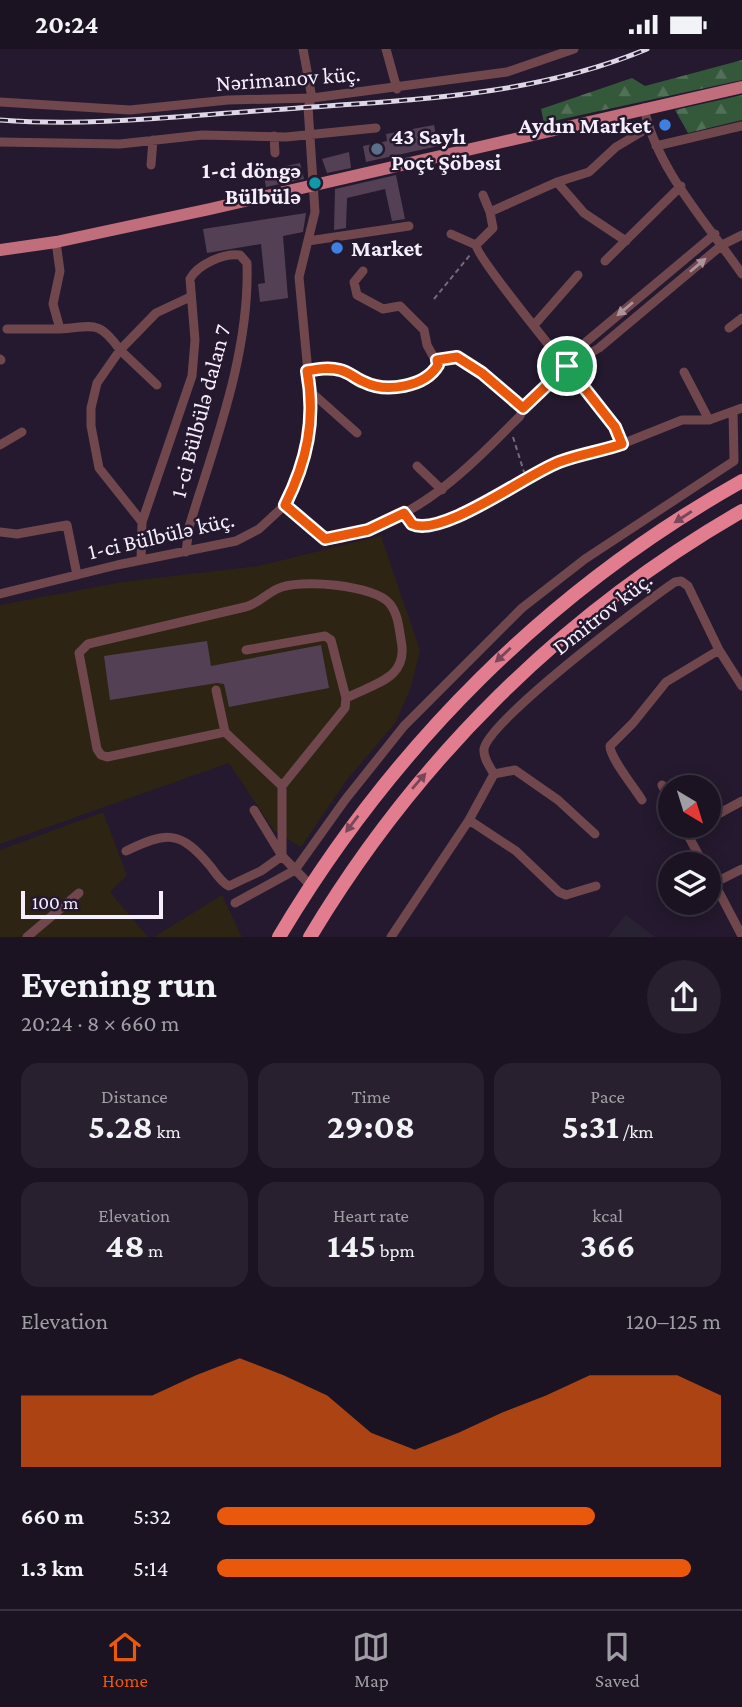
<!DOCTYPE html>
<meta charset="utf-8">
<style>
:root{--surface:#1b1322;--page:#28202f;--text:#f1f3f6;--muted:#a09ea5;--line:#393240;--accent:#ea580c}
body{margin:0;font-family:"Crimson Pro",serif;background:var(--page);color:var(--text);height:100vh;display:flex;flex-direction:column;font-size:26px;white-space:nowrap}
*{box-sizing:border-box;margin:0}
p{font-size:23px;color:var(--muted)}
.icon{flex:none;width:38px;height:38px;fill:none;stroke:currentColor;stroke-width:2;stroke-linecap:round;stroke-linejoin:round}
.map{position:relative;height:888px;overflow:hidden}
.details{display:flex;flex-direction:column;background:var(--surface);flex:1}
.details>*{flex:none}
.needle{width:46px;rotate:142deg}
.tools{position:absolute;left:658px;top:726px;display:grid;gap:14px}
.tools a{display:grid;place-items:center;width:63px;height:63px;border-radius:50%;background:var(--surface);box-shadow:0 4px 18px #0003,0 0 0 2px var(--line);font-size:35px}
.scale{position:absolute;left:21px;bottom:18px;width:142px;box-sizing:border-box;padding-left:7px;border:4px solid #f5effd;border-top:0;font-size:19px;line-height:24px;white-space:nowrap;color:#f5effd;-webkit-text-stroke:5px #24192e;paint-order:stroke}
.pin{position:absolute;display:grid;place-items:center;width:60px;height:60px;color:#fff;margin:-30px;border:4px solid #fff;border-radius:50%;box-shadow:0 2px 7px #0007}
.round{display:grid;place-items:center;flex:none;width:74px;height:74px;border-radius:37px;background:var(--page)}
.head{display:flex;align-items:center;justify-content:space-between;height:119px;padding:0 21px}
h1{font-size:38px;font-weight:700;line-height:52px}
.metrics{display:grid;grid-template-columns:repeat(3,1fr);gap:10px;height:119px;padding:7px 21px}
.metrics div{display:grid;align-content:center;border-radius:18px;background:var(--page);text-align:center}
.metrics b{font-size:35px;font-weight:700}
.metrics small{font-size:19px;font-weight:400}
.metrics p{font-size:19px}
.chart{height:196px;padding:14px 21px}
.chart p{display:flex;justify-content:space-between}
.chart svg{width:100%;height:126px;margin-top:7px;fill:var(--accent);opacity:.7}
ul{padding:0 21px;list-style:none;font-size:23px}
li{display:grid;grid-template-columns:112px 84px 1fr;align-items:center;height:52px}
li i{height:18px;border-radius:9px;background:var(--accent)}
.status{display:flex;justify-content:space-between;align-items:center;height:49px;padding:0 35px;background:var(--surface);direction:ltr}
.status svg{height:19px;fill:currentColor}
.tabs{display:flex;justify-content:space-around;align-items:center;height:98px;border-top:2px solid var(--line);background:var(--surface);font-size:19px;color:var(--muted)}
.tabs a{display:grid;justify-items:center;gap:4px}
.tabs .on{color:var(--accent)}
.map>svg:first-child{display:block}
.industrial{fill:#2d2414}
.education{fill:#282232}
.forest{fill:url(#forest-firs)}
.building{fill:#544054}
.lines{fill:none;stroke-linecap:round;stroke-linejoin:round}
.path{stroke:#736a7d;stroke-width:2;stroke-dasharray:5 3.5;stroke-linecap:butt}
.minor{stroke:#70474d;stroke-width:9}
.major{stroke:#c16e7c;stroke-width:12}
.highway{stroke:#e17d8e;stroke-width:14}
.rail-casing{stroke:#ded8e6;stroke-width:5}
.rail{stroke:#24192e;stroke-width:2.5;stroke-dasharray:8;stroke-linecap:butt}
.oneway{fill:#ac939c}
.oneway2{fill:#794659}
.route-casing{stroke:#fff;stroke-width:14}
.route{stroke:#ea580c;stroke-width:9}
.shop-dot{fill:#3f7fe0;stroke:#24192e;stroke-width:2.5}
.service-dot{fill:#5c6f8a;stroke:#24192e;stroke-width:2.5}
.culture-dot{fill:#0f9aa8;stroke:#24192e;stroke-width:2.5}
.labels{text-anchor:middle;stroke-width:5;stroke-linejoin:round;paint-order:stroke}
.street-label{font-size:23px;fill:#f5effd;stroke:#24192e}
.poi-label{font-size:23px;font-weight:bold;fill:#f5effd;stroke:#24192e;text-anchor:end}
</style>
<div class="status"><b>20:24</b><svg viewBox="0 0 49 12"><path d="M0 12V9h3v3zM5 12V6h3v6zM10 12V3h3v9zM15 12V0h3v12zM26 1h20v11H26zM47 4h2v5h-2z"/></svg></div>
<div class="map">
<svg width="742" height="888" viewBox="0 0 742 888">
<defs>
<pattern id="forest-firs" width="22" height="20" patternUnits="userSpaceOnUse" patternTransform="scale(1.75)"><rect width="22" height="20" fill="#33583a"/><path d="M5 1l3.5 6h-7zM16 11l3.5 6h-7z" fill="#517057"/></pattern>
</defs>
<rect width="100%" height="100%" fill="#24192e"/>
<!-- industrial -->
<path class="industrial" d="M381,487L420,601L411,638L396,673L346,732L301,798L274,782L229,714L0,795V556L122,533L258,517Z
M103,763L127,826L110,843L148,888H0V801Z
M222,846L242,888H154Z"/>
<!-- education -->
<path class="education" d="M626,866L655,888H608Z"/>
<!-- forest -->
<path class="forest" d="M742,11V31L544,74L541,60L632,29L645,37Z
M742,46V71L688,84L675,61Z"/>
<!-- building -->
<path class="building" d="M434,76L438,97L366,113L363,97L387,92L386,85Z
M349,103L351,119L327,124L322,110Z
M300,114L304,130L266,138L263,122Z
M396,126L405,170L392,172L385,140L347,149L346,179L334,181L335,140Z
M306,164L303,183L283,187L288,249L260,253L258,235L265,234L261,195L207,204L203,180Z
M207,592L211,617L321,596L329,639L229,658L224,635L217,634L110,651L104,607Z"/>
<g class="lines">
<!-- path -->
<path class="path" d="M434,250L470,206
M445,310L457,308L474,319
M513,388L524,423"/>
<!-- minor -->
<path class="minor" d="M386,0L397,40
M0,53L130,61L228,51L312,49L507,23L574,0
M644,59C657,121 707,174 742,225
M274,87L275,104
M0,93L120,95L202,86L286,88L376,79
M656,97L742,77
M151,116L153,91
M557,133L584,164L626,192
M483,146L490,163
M451,185L476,196
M308,192L409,177
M56,193L60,222L53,255L60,280C93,278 98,270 120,301L97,334L91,359V377L99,419L142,473L141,511
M605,212L681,137
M535,275L578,226
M729,279L742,269
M7,280H60
M0,310L1,311
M572,315L599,299L722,196L742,186
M307,322L342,321L363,333L379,337L418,334L438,316L427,296L424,281L400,257L383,260L357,246L354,233L363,222
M684,323L709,371
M482,324L523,359
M157,336L120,301L156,264L190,248
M311,343L357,384
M622,395L615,378C597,355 477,211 476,196L493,179L490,163L557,133L589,123L616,98L648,79
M0,396L22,383
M417,417L442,441
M285,456C296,466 311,486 326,490C335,493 348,487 357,484C427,463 470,417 520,367L523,359L567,318L586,293L715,185
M404,464L412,475L428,479L505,443L559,413L622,395L682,371H709L742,359
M142,473L192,327L195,291L190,230C198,215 224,204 240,206L247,214C250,304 215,393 189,478L186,503
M0,483L17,485L67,476L77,526
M0,545L117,516L236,492L259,480L285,456L306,404L312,366L299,228L315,163L308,58L312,49L303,0
M246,601L325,587L331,591L346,649L345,659L282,737L225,683L107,708L101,706L97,700L79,604L88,595C141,583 193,570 245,558C258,555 266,545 277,540C299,529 375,536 390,555C398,565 399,579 401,591C409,629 376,634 346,649
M216,641L225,683
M494,725C490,718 483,709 484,700C488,672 645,553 675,533L681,532L688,537L719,601L742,637
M662,736L670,752
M642,751C634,738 610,709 610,697L633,674L666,633L719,601
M254,761L282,807
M709,770L742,752
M469,771L516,802L559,843L566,846L596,837
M683,777L704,816
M126,802C166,783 180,780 211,818C216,825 222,834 229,837L261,822L282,807L310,836
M282,807V737
M709,824L742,887
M714,834L742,820
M235,854L295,821L345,751L404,677L522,559L585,510L734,412L733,363
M27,888L79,844
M391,888L469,771L494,725L515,721L558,751L595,785"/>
<!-- major -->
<path class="major" d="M0,201L56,193L210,160L742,38"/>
<!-- highway -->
<path class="highway" d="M279,888C392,698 548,541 742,432
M310,888C416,711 563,565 742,462"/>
<!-- rail casing -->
<g class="rail-casing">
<path id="rail" d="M0,71C90,78 181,67 271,61C398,51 527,50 647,0"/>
</g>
<!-- rail -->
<use href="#rail" class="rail"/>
</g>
<!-- one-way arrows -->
<defs><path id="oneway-solid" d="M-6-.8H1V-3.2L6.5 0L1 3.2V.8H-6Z" transform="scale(1.75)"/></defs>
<g class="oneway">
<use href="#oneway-solid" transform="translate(698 216) rotate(-40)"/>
<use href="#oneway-solid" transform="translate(625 260) rotate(140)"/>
</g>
<g class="oneway2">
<use href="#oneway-solid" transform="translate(683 468) rotate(147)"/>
<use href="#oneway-solid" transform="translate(503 606) rotate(137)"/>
<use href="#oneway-solid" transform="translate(419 732) rotate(-49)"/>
<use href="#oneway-solid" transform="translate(352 775) rotate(127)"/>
</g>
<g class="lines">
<!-- route casing -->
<g class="route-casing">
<path id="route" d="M457,308L482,324L523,359L567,317L615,378L622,395C602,402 580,405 559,413C527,425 442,489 412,475L404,464L368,481L325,490L285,456C307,412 316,371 307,322C318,320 329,318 340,321C349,323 356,330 364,333C386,344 425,338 438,316L437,311Z"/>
</g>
<!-- route -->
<use href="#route" class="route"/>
</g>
<!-- markers -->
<g class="shop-dot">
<circle cx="665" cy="76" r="7"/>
<circle cx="337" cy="199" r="7"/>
</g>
<circle class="service-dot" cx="377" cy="100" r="7"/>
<circle class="culture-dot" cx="315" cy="134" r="7"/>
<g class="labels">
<!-- street labels -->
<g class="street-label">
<text transform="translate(288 29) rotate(-4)" y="8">Nərimanov küç.</text>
<text transform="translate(200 362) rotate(-75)" y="8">1-ci Bülbülə dalan 7</text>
<text transform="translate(161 486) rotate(-13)" y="8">1-ci Bülbülə küç.</text>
<text transform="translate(602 564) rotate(-38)" y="8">Dmitrov küç.</text>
</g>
<!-- poi labels -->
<g class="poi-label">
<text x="651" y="84">Aydın Market</text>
<text x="391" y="95" text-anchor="start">43 Saylı<tspan x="391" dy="26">Poçt Şöbəsi</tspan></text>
<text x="301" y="129">1-ci döngə<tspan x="301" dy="26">Bülbülə</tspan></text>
<text x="351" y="207" text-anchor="start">Market</text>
</g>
</g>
</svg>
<div class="tools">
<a><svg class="needle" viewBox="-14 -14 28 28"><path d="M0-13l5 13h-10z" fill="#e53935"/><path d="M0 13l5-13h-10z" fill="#a09ea5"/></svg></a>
<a><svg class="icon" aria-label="layers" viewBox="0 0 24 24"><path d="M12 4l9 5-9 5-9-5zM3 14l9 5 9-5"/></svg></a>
</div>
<div class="scale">100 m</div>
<div class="pin" style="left:567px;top:317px;background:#1e9e55"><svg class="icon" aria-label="arrive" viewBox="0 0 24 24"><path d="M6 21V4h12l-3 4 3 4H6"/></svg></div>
</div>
<section class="details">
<div class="head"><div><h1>Evening run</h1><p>20:24 · 8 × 660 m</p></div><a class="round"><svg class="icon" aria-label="share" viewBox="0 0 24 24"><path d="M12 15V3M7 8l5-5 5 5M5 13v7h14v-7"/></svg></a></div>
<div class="metrics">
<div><p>Distance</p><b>5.28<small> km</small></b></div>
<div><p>Time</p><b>29:08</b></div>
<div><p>Pace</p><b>5:31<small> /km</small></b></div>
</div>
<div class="metrics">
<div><p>Elevation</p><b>48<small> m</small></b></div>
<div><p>Heart rate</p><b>145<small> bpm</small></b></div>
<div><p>kcal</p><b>366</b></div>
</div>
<div class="chart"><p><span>Elevation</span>120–125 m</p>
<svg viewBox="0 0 160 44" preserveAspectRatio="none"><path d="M0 44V19L10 19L20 19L30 19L40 12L50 6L60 12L70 19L80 32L90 38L100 32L110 25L120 19L130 12L140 12L150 12L160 19V44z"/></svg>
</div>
<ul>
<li><b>660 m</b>5:32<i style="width:75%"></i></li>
<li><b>1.3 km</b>5:14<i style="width:94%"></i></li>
</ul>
</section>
<nav class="tabs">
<a class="on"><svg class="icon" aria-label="home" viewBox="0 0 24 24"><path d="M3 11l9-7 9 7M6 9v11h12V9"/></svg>Home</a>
<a><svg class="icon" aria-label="map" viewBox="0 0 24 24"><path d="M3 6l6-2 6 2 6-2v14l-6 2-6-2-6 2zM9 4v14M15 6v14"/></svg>Map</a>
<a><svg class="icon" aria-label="saved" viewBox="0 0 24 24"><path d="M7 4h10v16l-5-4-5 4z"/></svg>Saved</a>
</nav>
